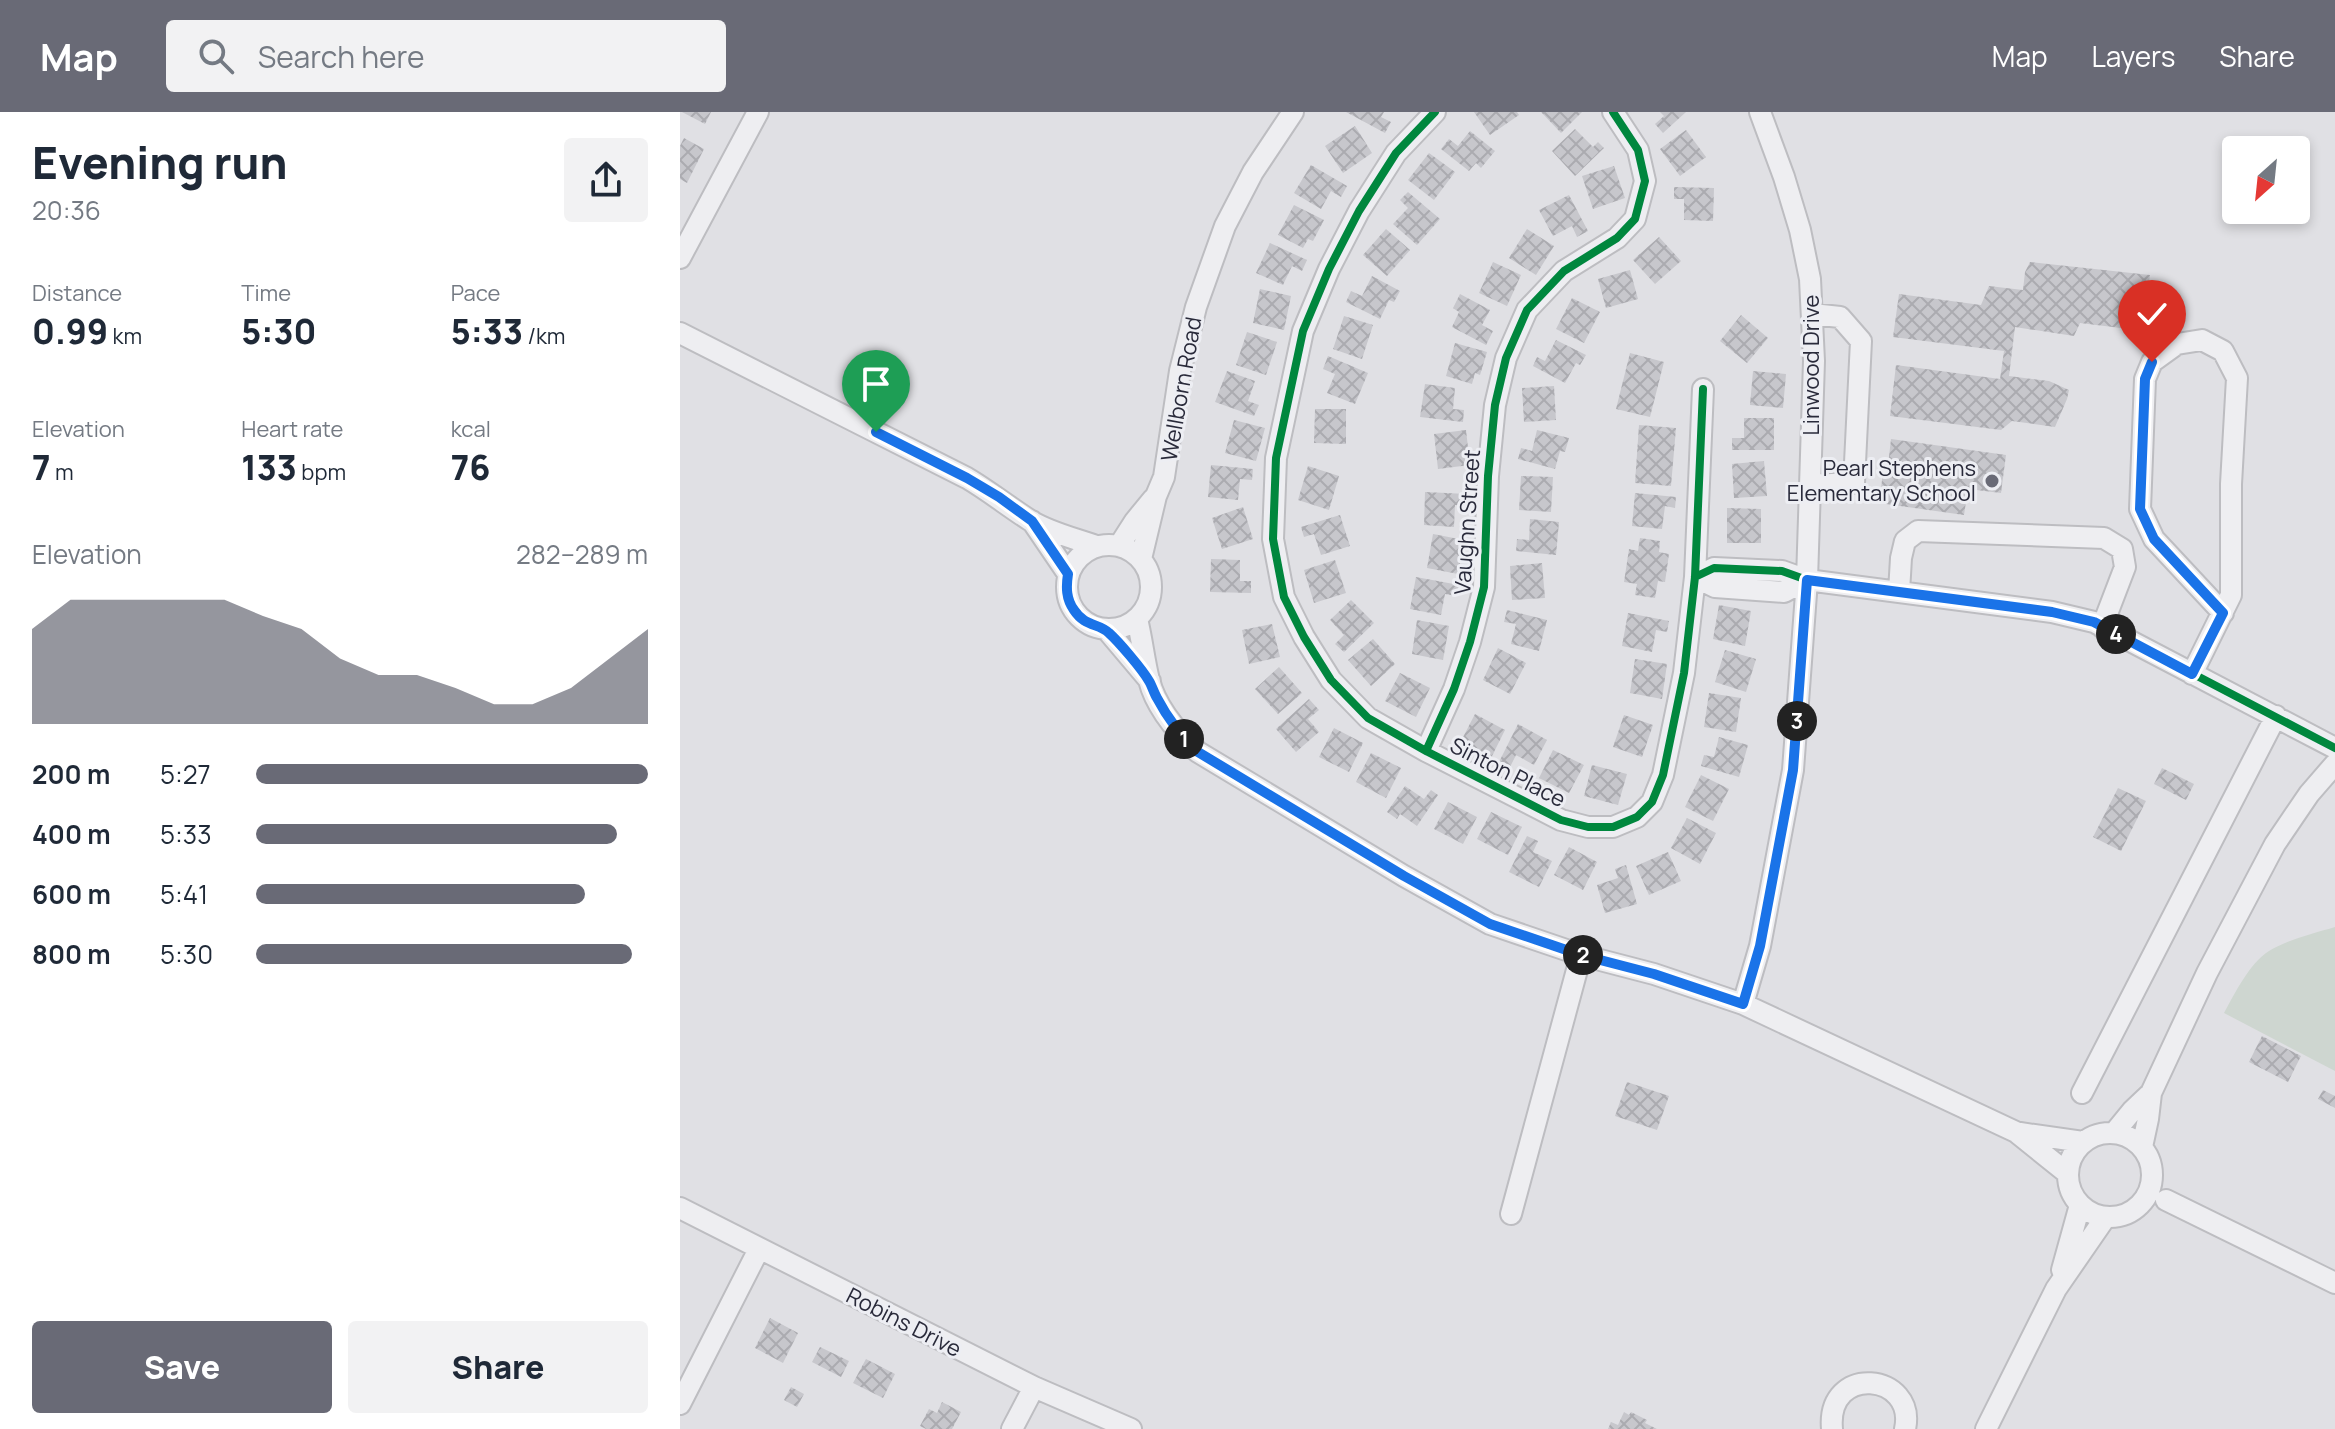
<!DOCTYPE html>
<meta charset="utf-8">
<style>
:root{--surface:#fff;--page:#f2f2f3;--text:#1f2937;--muted:#747a83;--accent:#696a76}
body{margin:0;font-family:Manrope,sans-serif;background:var(--page);color:var(--text);height:100vh;display:flex;flex-direction:column;font-size:30px;white-space:nowrap}
*{box-sizing:border-box;margin:0}
p{font-size:26px;color:var(--muted)}
.icon{flex:none;width:44px;height:44px;fill:none;stroke:currentColor;stroke-width:2;stroke-linecap:round;stroke-linejoin:round}
.map{position:relative;flex:1;overflow:hidden}
.panel{display:flex;flex-direction:column;background:var(--surface);width:680px}
.panel>*{flex:none}
.needle{width:52px;rotate:207deg}
.tools{position:absolute;left:1542px;top:24px;display:grid;gap:16px}
.tools a{display:grid;place-items:center;width:88px;height:88px;border-radius:8px;background:var(--surface);box-shadow:0 4px 12px #0003;font-size:40px}
.pin{position:absolute;display:grid;place-items:center;width:68px;height:68px;color:#fff;margin:-82px -34px;border-radius:50% 50% 50% 0;rotate:-45deg;box-shadow:0 0 8px #0007}
.pin .icon{rotate:45deg}
.km{position:absolute;width:40px;height:40px;margin:-20px;border-radius:50%;background:#222;color:#fff;font-size:22px;line-height:40px;text-align:center}
.round{display:grid;place-items:center;flex:none;width:84px;height:84px;border-radius:8px;background:var(--page)}
.summary{display:flex;align-items:center;justify-content:space-between;height:136px;padding:0 32px}
h1{font-size:44px;font-weight:800;line-height:60px}
.metrics{display:grid;grid-template-columns:repeat(3,1fr);gap:12px;height:136px;padding:8px 32px}
.metrics div{display:grid;align-content:center}
.metrics b{font-size:34px;font-weight:800}
.metrics small{font-size:22px;font-weight:400}
.metrics p{font-size:22px}
.chart{height:224px;padding:16px 32px}
.chart p{display:flex;justify-content:space-between}
.chart svg{width:100%;height:144px;margin-top:8px;fill:var(--accent);opacity:.7}
.action{display:flex;gap:16px;margin-top:auto;padding:16px 32px}
.action a{flex:1;height:92px;border-radius:8px;background:var(--accent);color:#fff;font-size:32px;font-weight:800;line-height:92px;text-align:center}
.action a+a{background:var(--page);color:var(--text)}
ul{padding:0 32px;list-style:none;font-size:26px}
li{display:grid;grid-template-columns:128px 96px 1fr;align-items:center;height:60px}
li i{height:20px;border-radius:10px;background:var(--accent)}
header{display:flex;align-items:center;gap:48px;box-sizing:border-box;height:112px;padding:0 40px;background:var(--accent);color:#fff}
header strong{font-size:38px}
nav{display:flex;gap:44px;margin-inline-start:auto;font-size:28px}
.search{width:560px;height:72px;background:var(--page);display:flex;align-items:center;gap:20px;box-sizing:border-box;padding:0 28px;border-radius:8px;color:var(--muted);font-size:30px}
main{display:flex;flex:1;min-height:0}
.map>svg:first-child{display:block}
.pitch{fill:#ced6d0}
.building{fill:url(#building-cross-hatch)}
.lines{fill:none;stroke-linecap:round;stroke-linejoin:round}
.minor-casing{stroke:#bdbdc1;stroke-width:24}
.minor{stroke:#eeeef1;stroke-width:20}
.cycleway-casing{stroke:#edeef3;stroke-width:13}
.cycleway{stroke:#00873e;stroke-width:8}
.route-casing{stroke:#fff;stroke-width:16}
.route{stroke:#1a73e8;stroke-width:10}
.poi-dot{fill:#696a76;stroke:#edeef3;stroke-width:3}
.labels{text-anchor:middle;stroke-width:6;stroke-linejoin:round;paint-order:stroke}
.street-label{font-size:22px;fill:#292a3a;stroke:#edeef3}
.poi-label{font-size:22px;fill:#292a3a;stroke:#edeef3;text-anchor:end}
</style>
<header>
<strong>Map</strong>
<div class="search"><svg class="icon" aria-label="search" viewBox="0 0 24 24"><circle cx="10" cy="10" r="6"/><path d="M15 15l6 6"/></svg>Search here</div>
<nav><a>Map</a><a>Layers</a><a>Share</a></nav>
</header>
<main>
<section class="panel">
<div class="summary"><div><h1>Evening run</h1><p>20:36</p></div><a class="round"><svg class="icon" aria-label="share" viewBox="0 0 24 24"><path d="M12 15V3M7 8l5-5 5 5M5 13v7h14v-7"/></svg></a></div>
<div class="metrics">
<div><p>Distance</p><b>0.99<small> km</small></b></div>
<div><p>Time</p><b>5:30</b></div>
<div><p>Pace</p><b>5:33<small> /km</small></b></div>
</div>
<div class="metrics">
<div><p>Elevation</p><b>7<small> m</small></b></div>
<div><p>Heart rate</p><b>133<small> bpm</small></b></div>
<div><p>kcal</p><b>76</b></div>
</div>
<div class="chart"><p><span>Elevation</span>282–289 m</p>
<svg viewBox="0 0 160 44" preserveAspectRatio="none"><path d="M0 44V15L10 6L20 6L30 6L40 6L50 6L60 11L70 15L80 24L90 29L100 29L110 33L120 38L130 38L140 33L150 24L160 15V44z"/></svg>
</div>
<ul>
<li><b>200 m</b>5:27<i style="width:100%"></i></li>
<li><b>400 m</b>5:33<i style="width:92%"></i></li>
<li><b>600 m</b>5:41<i style="width:84%"></i></li>
<li><b>800 m</b>5:30<i style="width:96%"></i></li>
</ul>
<div class="action"><a>Save</a><a>Share</a></div>
</section>
<div class="map">
<svg width="1655" height="1317" viewBox="0 0 1655 1317">
<defs>
<pattern id="building-cross-hatch" width="8" height="8" patternUnits="userSpaceOnUse" patternTransform="scale(2)"><rect width="8" height="8" fill="#c7c7cc"/><path d="M0 0l8 8M0 8l8-8" fill="none" stroke="#ababb0"/></pattern>
</defs>
<rect width="100%" height="100%" fill="#e0e0e4"/>
<!-- pitch -->
<path class="pitch" d="M1655,815V959L1544,901C1555,881 1569,852 1589,839C1606,828 1635,821 1655,815Z"/>
<!-- building -->
<path class="building" d="M2,0H31L25,12Z
M666,0H704L701,5L711,10L705,21Z
M794,0H837L839,3L810,23Z
M861,0H902L881,21Z
M980,0H1006L983,21L975,12L984,4Z
M675,14L692,41L663,61L645,34Z
M895,17L913,35L918,30L924,36L895,64L872,39Z
M1006,18L1026,45L1000,64L980,37Z
M790,19L815,39L801,56L796,51L789,59L761,37L769,27L778,34Z
M4,26L24,37L7,71L0,67V34Z
M749,41L775,60L754,88L728,68Z
M631,53L667,74L661,85L651,79L641,97L614,81Z
M934,54L945,86L913,97L902,64Z
M994,75L1034,76L1033,109L1004,108V87H994Z
M728,80L760,107L737,133L713,112L728,96L720,88Z
M889,83L908,119L897,125L892,114L873,124L859,98Z
M614,93L644,108L633,129L628,127L623,136L598,123Z
M706,117L730,138L707,164L683,143Z
M847,117L874,134L856,163L829,146Z
M979,125L1001,149L975,172L953,148Z
M590,131L627,148L622,159L612,154L603,173L576,161Z
M813,150L841,163L827,194L799,181Z
M1350,150L1470,163L1468,178L1478,182L1476,198L1468,197L1465,219L1400,211L1394,224L1335,215L1329,264L1369,269L1389,278L1387,287L1375,315L1332,309L1321,318L1210,304L1216,253L1320,267L1324,239L1213,225L1219,182L1301,193L1309,174L1343,178L1345,160Z
M950,158L958,187L926,196L918,167Z
M692,164L720,179L714,190L709,188L700,207L666,190L671,179L682,184Z
M580,177L611,184L604,218L573,211Z
M780,182L810,198L802,213L813,219L806,233L772,215L779,200L773,196Z
M892,186L920,200L904,231L876,217Z
M1061,203L1088,226L1067,251L1040,229Z
M664,204L693,213L682,247L653,237Z
M567,220L597,230L586,263L556,253Z
M876,228L906,243L900,253L896,251L885,271L853,254L857,245L865,249Z
M775,231L807,240L800,263L795,261L792,272L766,264Z
M950,241L984,250L970,305L936,297Z
M648,244L688,261L675,292L647,281L655,262L643,257Z
M547,259L575,269L568,289L579,293L574,304L535,290Z
M1073,259L1106,262L1103,296L1070,293Z
M745,272L775,276L773,297L784,298L783,310L740,305Z
M874,274L876,308L844,310L842,276Z
M635,297H666V332L634,331Z
M1064,306H1094V338H1052V326H1064Z
M554,308L585,316L576,349L545,341Z
M959,313L996,316L991,374L955,371Z
M786,318L790,353L758,357L754,322Z
M857,318L889,326L885,340L880,339L875,357L838,347L841,336L852,339Z
M1211,327L1326,343L1321,381L1288,377L1284,403L1199,391L1204,353H1208Z
M1084,349L1087,384L1054,386L1052,352Z
M531,353L573,357L572,368L560,367L558,388L528,385Z
M628,354L659,364L649,398L618,388Z
M841,364L873,365L871,400L839,398Z
M745,380L787,382L786,394L775,393L774,415L744,413Z
M955,381L996,385L995,396L985,394L982,417L952,414Z
M563,395L573,427L542,437L532,406Z
M1047,396L1081,397V431H1047Z
M660,403L670,434L641,443L634,422L624,425L621,415Z
M850,407L879,410L876,443L836,439L837,427L849,428Z
M753,422L784,428L778,462L747,456Z
M960,426L980,429L979,440L989,442L985,470L978,469L975,486L955,483L957,472L944,470L949,437L958,439Z
M531,447L560,448V469H571V481L530,480Z
M655,448L666,481L634,491L624,458Z
M862,451L865,486L832,488L830,454Z
M736,465L779,473L776,484L765,482L761,503L730,497Z
M671,488L694,511L664,540L655,532L664,523L650,508Z
M1039,493L1071,499L1065,534L1033,527Z
M827,498L867,508L859,539L831,532L836,512L824,510Z
M948,501L989,509L987,520L976,518L972,540L942,534Z
M737,508L769,514L763,548L732,542Z
M592,512L600,545L569,552L562,518Z
M693,527L715,552L691,574L668,548Z
M818,536L846,551L830,582L803,568Z
M1045,538L1076,547L1066,580L1035,570Z
M955,547L987,552L982,587L950,581Z
M599,555L622,581L598,602L575,577Z
M720,561L750,576L736,605L705,589Z
M1029,581L1061,586L1056,620L1024,615Z
M629,587L639,598L628,607L639,620L616,640L596,617Z
M795,602L825,618L811,646L780,631Z
M944,603L973,613L962,645L933,635Z
M838,612L867,628L854,653L836,643L830,655L819,650Z
M654,616L683,631L669,660L639,645Z
M1039,625L1068,633L1059,665L1021,654L1024,643L1034,645Z
M873,638L904,653L889,681L859,666Z
M691,641L721,656L706,686L676,670Z
M912,653L947,662L938,693L904,684Z
M1482,656L1514,672L1506,688L1474,672Z
M1021,663L1049,677L1033,709L1005,695Z
M725,674L744,687L751,678L758,683L737,714L720,702L717,707L707,700Z
M1438,676L1466,689L1441,739L1413,725Z
M768,690L797,705L783,732L754,717Z
M811,700L842,715L828,743L797,727Z
M1007,706L1036,721L1020,752L991,736Z
M847,724L858,729L853,740L872,749L859,775L829,760Z
M889,735L917,750L903,778L874,763Z
M988,740L1001,769L969,783L956,754Z
M946,753L957,792L925,801L917,773L938,766L935,757Z
M1582,924L1621,944L1608,970L1569,950Z
M947,970L989,984L977,1018L935,1004Z
M1643,978L1655,984V996L1638,987Z
M90,1206L118,1221L103,1251L75,1236Z
M140,1235L169,1249L161,1265L132,1250Z
M186,1247L215,1262L203,1286L173,1271Z
M111,1275L124,1282L117,1295L104,1288Z
M262,1290L281,1300L272,1317H246L240,1314L249,1297L257,1301Z
M944,1300L949,1303L951,1300L967,1308L965,1311L977,1317H928L931,1310L938,1313Z"/>
<g class="lines">
<!-- minor casing -->
<g class="minor-casing">
<path id="minor" d="M755,0L716,41L679,99L649,157L623,219L596,346L593,427L604,485L624,525L651,568L688,606L746,639L881,708L908,715H933L957,705L972,690L983,663L1004,561L1015,465L1023,277
M0,146L78,0
M0,221L287,366C309,379 329,395 351,409C371,421 394,426 416,434
M1130,373L1174,371L1181,229L1160,205L1132,202
M352,409L388,462
M387 475a42 42 0 1 1 84 0a42 42 0 1 1-84 0Z
M439,434L455,409L473,387
M461,447L476,384L484,365L500,259L516,195L545,114L573,60L613,0
M1015,465L1034,456L1102,459L1127,468L1372,500L1414,510L1655,636
M1015,465L1035,475L1104,480L1127,468
M1219,480L1221,446L1225,429L1238,419L1424,426L1442,437L1445,455L1422,515
M457,507C462,527 464,548 469,568C476,596 498,621 518,640L724,764L810,812L901,843L974,862L1063,892L1336,1020L1387,1061
M427,518L470,569
M1512,562L1551,483V372L1557,266L1543,239L1522,228L1497,232L1472,250L1465,267L1460,397L1474,427L1543,501
M746,639L774,577L790,530L804,475L808,364L815,293L826,246L847,198L884,159L937,126L955,107L965,69L958,38L933,0
M1063,892L1080,834L1113,658L1127,468L1134,249L1130,167L1120,118L1104,65L1080,0
M1402,981L1596,604
M1388 1063a42 42 0 1 1 84 0a42 42 0 1 1-84 0Z
M1340,1021L1403,1030
M1434,1021L1452,999L1471,981
M1462,1035L1468,1007L1471,981L1527,861L1595,732L1629,682L1655,652
M1486,1088L1655,1171
M0,1096L354,1275L451,1317
M831,1102L901,843
M1382,1158L1400,1093
M0,1292L79,1137
M332,1317L354,1275
M1152,1317C1146,1251 1237,1261 1225,1317
M1306,1317L1376,1177L1425,1106"/>
</g>
<!-- minor -->
<use href="#minor" class="minor"/>
<!-- cycleway casing -->
<g class="cycleway-casing">
<path id="cycleway" d="M755,0L716,41L679,99L649,157L623,219L596,346L593,427L604,485L624,525L651,568L688,606L746,639L881,708L908,715H933L957,705L972,690L983,663L1004,561L1015,465L1023,277
M1015,465L1034,456L1102,459L1127,468L1372,500L1414,510L1655,636
M746,639L774,577L790,530L804,475L808,364L815,293L826,246L847,198L884,159L937,126L955,107L965,69L958,38L933,0"/>
</g>
<!-- cycleway -->
<use href="#cycleway" class="cycleway"/>
</g>
<g class="lines">
<!-- route casing -->
<g class="route-casing">
<path id="route" d="M196,320L287,366L319,385L352,409L388,462C386,475 386,487 394,498C405,515 419,511 429,521C439,530 462,557 469,569C472,574 474,581 477,586C488,607 501,624 518,640L724,764L810,812L901,843L974,862L1063,892L1080,834L1113,658L1127,468L1372,500L1414,510L1512,562L1543,501L1474,427L1460,397L1465,267L1472,250"/>
</g>
<!-- route -->
<use href="#route" class="route"/>
</g>
<!-- markers -->
<circle class="poi-dot" cx="1312" cy="369" r="8"/>
<g class="labels">
<!-- street labels -->
<g class="street-label">
<text transform="translate(1131 253) rotate(-90)" y="8">Linwood Drive</text>
<text transform="translate(501 277) rotate(-80)" y="8">Wellborn Road</text>
<text transform="translate(787 410) rotate(-86)" y="8">Vaughn Street</text>
<text transform="translate(828 660) rotate(27)" y="8">Sinton Place</text>
<text transform="translate(224 1210) rotate(27)" y="8">Robins Drive</text>
</g>
<!-- poi labels -->
<g class="poi-label">
<text x="1296" y="364">Pearl Stephens<tspan x="1296" dy="25">Elementary School</tspan></text>
</g>
</g>
</svg>
<div class="tools">
<a><svg class="needle" viewBox="-14 -14 28 28"><path d="M0-13l5 13h-10z" fill="#e53935"/><path d="M0 13l5-13h-10z" fill="#747a83"/></svg></a>
</div>
<div class="pin" style="left:196px;top:320px;background:#1e9e55"><svg class="icon" aria-label="arrive" viewBox="0 0 24 24"><path d="M6 21V4h12l-3 4 3 4H6"/></svg></div>
<div class="pin" style="left:1472px;top:250px;background:#d93025"><svg class="icon" aria-label="check" viewBox="0 0 24 24"><path d="M5 12l5 5 9-10"/></svg></div>
<b class="km" style="left:504px;top:627px">1</b>
<b class="km" style="left:903px;top:843px">2</b>
<b class="km" style="left:1117px;top:609px">3</b>
<b class="km" style="left:1436px;top:522px">4</b>
</div>
</main>
